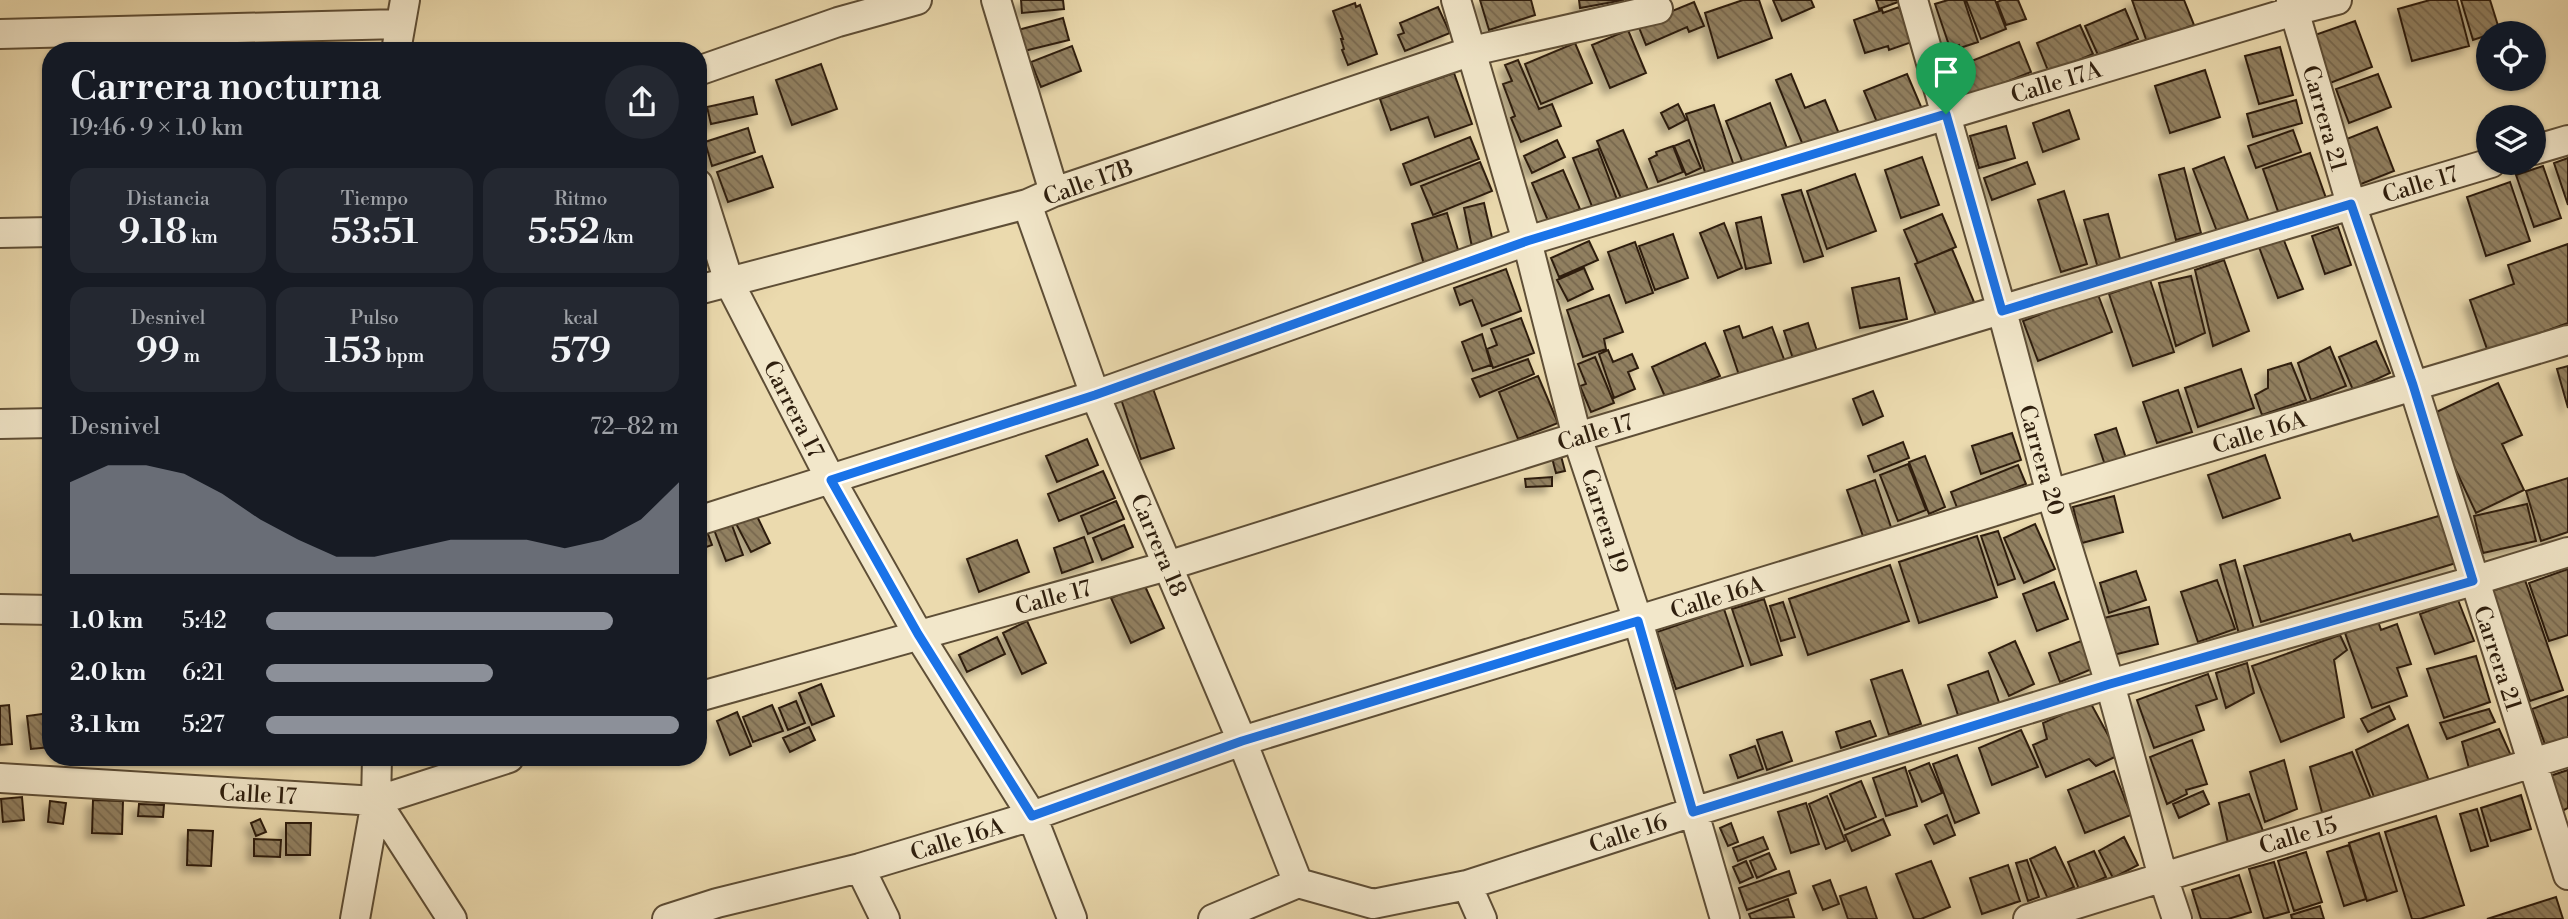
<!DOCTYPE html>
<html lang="es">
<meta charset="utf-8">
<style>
:root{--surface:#171b24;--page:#242831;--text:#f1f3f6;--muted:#9ea1a6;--accent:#8c9099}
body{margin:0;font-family:"Libre Bodoni",serif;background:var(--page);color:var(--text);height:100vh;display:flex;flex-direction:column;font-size:26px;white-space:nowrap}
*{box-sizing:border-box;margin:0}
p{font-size:23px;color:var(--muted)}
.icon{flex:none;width:38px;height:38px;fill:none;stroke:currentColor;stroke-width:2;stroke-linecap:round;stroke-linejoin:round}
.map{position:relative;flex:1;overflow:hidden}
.details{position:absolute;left:42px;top:42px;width:665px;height:724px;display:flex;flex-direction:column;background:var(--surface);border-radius:28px;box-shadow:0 2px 5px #0004}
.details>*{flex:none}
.buttons{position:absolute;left:2476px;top:21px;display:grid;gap:14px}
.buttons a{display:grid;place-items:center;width:70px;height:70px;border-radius:50%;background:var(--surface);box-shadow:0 2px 5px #0004;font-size:35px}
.pin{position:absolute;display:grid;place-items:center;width:60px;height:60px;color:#fff;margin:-72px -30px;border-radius:50% 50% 50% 0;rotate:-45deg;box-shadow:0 0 7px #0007}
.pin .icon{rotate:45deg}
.round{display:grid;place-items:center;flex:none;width:74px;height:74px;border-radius:37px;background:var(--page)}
.head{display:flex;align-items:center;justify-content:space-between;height:119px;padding:0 28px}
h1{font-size:38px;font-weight:600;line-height:52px}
.stats{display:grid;grid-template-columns:repeat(3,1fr);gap:10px;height:119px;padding:7px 28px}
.stats div{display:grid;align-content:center;border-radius:18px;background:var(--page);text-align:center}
.stats b{font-size:35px;font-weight:600}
.stats small{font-size:19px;font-weight:400}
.stats p{font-size:19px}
.chart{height:196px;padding:14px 28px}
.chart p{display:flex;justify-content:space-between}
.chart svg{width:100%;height:126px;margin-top:7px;fill:var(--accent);opacity:.7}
ul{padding:0 28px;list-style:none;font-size:23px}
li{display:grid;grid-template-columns:112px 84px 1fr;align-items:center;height:52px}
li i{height:18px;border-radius:9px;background:var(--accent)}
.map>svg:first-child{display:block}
.building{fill:url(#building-back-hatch);stroke:#2f1f0e;stroke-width:2;filter:url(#shadow)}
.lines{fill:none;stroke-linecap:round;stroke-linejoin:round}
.minor-casing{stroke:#5e4e36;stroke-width:32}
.minor{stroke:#f2e7ca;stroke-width:28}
.route-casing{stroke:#fff;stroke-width:14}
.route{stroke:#1a73e8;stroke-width:9}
.labels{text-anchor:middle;stroke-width:5;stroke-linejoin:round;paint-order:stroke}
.street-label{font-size:23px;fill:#2f1f0e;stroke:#f2e7ca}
</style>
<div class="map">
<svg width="2568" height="919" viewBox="0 0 2568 919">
<defs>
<pattern id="building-back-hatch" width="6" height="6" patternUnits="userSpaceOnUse" patternTransform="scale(1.75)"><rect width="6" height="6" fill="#918061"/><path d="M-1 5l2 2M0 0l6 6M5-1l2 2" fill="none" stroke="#77684e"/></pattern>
<filter id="shadow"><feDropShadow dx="-6" dy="6" stdDeviation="3.5" flood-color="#0004"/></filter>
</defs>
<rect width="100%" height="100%" fill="#ebdaae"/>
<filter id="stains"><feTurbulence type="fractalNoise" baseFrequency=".00286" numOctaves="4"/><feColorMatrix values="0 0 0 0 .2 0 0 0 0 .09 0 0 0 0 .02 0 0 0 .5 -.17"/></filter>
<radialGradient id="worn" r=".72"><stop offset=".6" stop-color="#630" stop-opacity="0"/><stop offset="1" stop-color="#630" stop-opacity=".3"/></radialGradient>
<!-- building -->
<path class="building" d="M1021,0H1063L1064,9L1022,13Z
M1480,0H1531L1535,15L1489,30Z
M1579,0H1624L1580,8Z
M1743,0H1759L1772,38L1718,58L1705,13Z
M1773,0H1811L1814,7L1782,21Z
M1876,0H1898V2L1879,9Z
M1948,0H1964L1978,42L1960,48L1959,45L1950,48L1935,4Z
M1966,0H1995L2006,29L1981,39Z
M2002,0H2018L2026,19L2006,25L1997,2Z
M2132,0H2184L2194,25L2147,42Z
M2430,0H2457L2469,46L2412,61L2398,9Z
M2461,0H2490L2500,32L2488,33V35L2473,40Z
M1694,2L1704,26L1689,32L1687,27L1646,45L1638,25Z
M1355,3L1356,7L1360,5L1377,54L1348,65L1342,50L1344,49L1341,39H1343L1333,11Z
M1438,7L1450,33L1405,51L1398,35L1404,33L1400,23Z
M1899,7L1912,42L1889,50L1888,46L1865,53L1854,20L1882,10L1883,13Z
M2125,9L2138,39L2098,55L2085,26Z
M1063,18L1069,40L1024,51L1018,30Z
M2355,21L2372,67L2330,83L2312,36Z
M2080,25L2093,54L2049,73L2037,43Z
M1628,30L1646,73L1610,88L1592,45Z
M2019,42L2031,72L1957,102L1944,72Z
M1575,43L1592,83L1541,104L1525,64Z
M1072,46L1081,71L1041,87L1031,62Z
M2280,47L2293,95L2259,104L2245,56Z
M1518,60L1539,109L1552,104L1561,126L1521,142L1511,118L1515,116L1503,84L1512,81L1505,65Z
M821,64L837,109L792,125L776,80Z
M2205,70L2220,117L2170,133L2155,86Z
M1454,73L1472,124L1435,137L1428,117L1391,130L1380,99Z
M1791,74L1805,108L1825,100L1840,136L1805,150L1776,80Z
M1907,74L1922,109L1879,127L1864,91Z
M2378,74L2391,107L2349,123L2336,89Z
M753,97L757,114L711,124L707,107Z
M2296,100L2302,123L2253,137L2247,114Z
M1770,103L1788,151L1745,168L1726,121Z
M1678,104L1686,120L1669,129L1661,113Z
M1714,105L1734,166L1706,175L1686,114Z
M2069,110L2079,139L2043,152L2033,123Z
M2006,126L2015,158L1979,168L1970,136Z
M2377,127L2394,171L2356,186L2339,142Z
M748,128L755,152L712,166L705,142Z
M1623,130L1649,192L1623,203L1597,141Z
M2293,130L2301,152L2256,168L2248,146Z
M1470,137L1479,159L1411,185L1403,164Z
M1557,140L1565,157L1532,173L1524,156Z
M1689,140L1701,168L1686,175L1674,146Z
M1673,146L1683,172L1658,182L1649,159L1657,155L1656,152Z
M1598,149L1619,205L1595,214L1573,158Z
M2310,153L2327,201L2280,217L2263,169Z
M762,156L773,187L728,202L717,172Z
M1922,157L1939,205L1901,218L1885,170Z
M2224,157L2249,222L2218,234L2193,169Z
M2568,158V205L2554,163Z
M1480,162L1492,191L1433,215L1421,186Z
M2027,162L2035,184L1992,200L1984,178Z
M2543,166L2561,218L2534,227L2516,175Z
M2184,168L2201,233L2176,240L2159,175Z
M1563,170L1580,209L1549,223L1532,183Z
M1855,174L1876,231L1827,249L1807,191Z
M2510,182L2530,241L2486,256L2467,197Z
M1801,190L1823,256L1804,262L1782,195Z
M2064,191L2087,264L2061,272L2038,200Z
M1484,203L1493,242L1472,247L1464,208Z
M1447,213L1459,253L1424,264L1412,224Z
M1942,214L1956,247L1918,263L1904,230Z
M2108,214L2121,262L2098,268L2084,220Z
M1761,217L1771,263L1746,269L1736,223Z
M1724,223L1742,268L1718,278L1700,233Z
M2338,227L2351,265L2325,274L2312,236Z
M1673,234L1688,278L1655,290L1639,246Z
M2283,238L2303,289L2278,298L2259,247Z
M1589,241L1598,260L1559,277L1551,258Z
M1635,242L1653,293L1626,303L1608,252Z
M2568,244V323L2488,352L2470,300L2514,284L2508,265Z
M1952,249L1974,302L1937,317L1915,264Z
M2224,260L2249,331L2213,346L2195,270Z
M1584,268L1593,289L1568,301L1557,280Z
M1506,269L1521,311L1482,326L1472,300L1460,305L1454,288Z
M2191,276L2205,333L2176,346L2159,283Z
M1899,278L1907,319L1860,328L1852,288Z
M2150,280L2174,352L2133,366L2109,294Z
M2097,292L2112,332L2038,361L2023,321Z
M1609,295L1623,332L1604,339L1606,349L1583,357L1567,310Z
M1521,318L1534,353L1493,368L1487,349L1497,345L1491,329Z
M1808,323L1818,354L1794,362L1784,331Z
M1739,326L1743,338L1772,327L1785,362L1740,378L1724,331Z
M1482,334L1491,365L1473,371L1462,342Z
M2376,341L2390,373L2353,390L2339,357Z
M1705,343L1720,376L1666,399L1652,367Z
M2330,347L2346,386L2311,400L2298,363Z
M1608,350L1613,362L1632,354L1638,368L1628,372L1635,389L1614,398L1599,354Z
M1595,357L1614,403L1591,412L1580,386L1586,384L1578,364Z
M1528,359L1534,374L1480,397L1472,379Z
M2291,363L2306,400L2262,415L2255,395L2268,388V370Z
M2568,366V408L2557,369Z
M2241,369L2254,408L2198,427L2185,388Z
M1538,376L1558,423L1518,439L1499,392Z
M1151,383L1174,448L1141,459L1119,393Z
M2498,383L2522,435L2502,444L2524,490L2476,513L2430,415Z
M2178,390L2192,432L2157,443L2143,402Z
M1873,391L1883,416L1863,425L1853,399Z
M2116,428L2127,461L2106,468L2095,435Z
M2012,433L2021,460L1981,474L1972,446Z
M1087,439L1098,465L1057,482L1046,456Z
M1903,442L1909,458L1874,472L1868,456Z
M2265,455L2280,498L2223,518L2208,475Z
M1561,456L1565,471L1556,473L1552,458Z
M1925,456L1945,507L1929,514L1909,462Z
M1908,464L1926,510L1898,521L1880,475Z
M2018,465L2026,484L1958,510L1951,492Z
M1103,471L1115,498L1059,521L1048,494Z
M1552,477V486L1526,487L1525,479Z
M2568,478V532L2541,541L2526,491Z
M1875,480L1892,530L1864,539L1847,490Z
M2114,496L2123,532L2082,543L2073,507Z
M1116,501L1124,519L1088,534L1081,516Z
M2527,504L2536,541L2483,553L2474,516Z
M753,508L770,543L751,552L733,518Z
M2442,515L2456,563L2261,622L2244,566L2350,534L2353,541Z
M730,520L743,555L726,561L713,527Z
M704,523L712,545L698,550V525Z
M2035,524L2055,569L2024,583L2004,538Z
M1124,525L1133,547L1102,560L1093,538Z
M1998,531L2015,579L1998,585L1981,536Z
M1977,536L1997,597L1919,623L1899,562Z
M1084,537L1093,562L1062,573L1054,548Z
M1017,540L1029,572L979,592L967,559Z
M2235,560L2254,629L2239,634L2220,565Z
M1890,565L1909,621L1808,655L1789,599Z
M2568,569V635L2549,641L2529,583Z
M2136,571L2146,600L2109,613L2100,583Z
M2217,580L2235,629L2198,642L2181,592Z
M2525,580L2563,690L2530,701L2492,591Z
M2054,582L2068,619L2037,631L2023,594Z
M1144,584L1164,628L1131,643L1111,598Z
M1764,599L1782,655L1751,665L1732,609Z
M2458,600L2474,641L2435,654L2420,614Z
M1783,602L1795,637L1781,641L1770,606Z
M2149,607L2158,644L2109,656L2100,619Z
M1724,609L1743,666L1676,689L1657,632Z
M1027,621L1046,663L1022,674L1003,633Z
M2378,621L2381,630L2397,624L2411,664L2397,668L2407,696L2372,708L2345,633Z
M2340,635L2347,650L2334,660L2344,717L2281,742L2252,666Z
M997,637L1005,654L967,672L959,655Z
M2015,641L2034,684L2009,696L1989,653Z
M2081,641L2092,669L2060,682L2049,653Z
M2476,656L2490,702L2444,718L2427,669Z
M2247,663L2254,693L2226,708L2216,673Z
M1902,670L1921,724L1889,735L1871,680Z
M1988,671L2000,705L1959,718L1948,685Z
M2208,674L2217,699L2196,706L2204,730L2154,748L2137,700Z
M821,684L834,716L812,725L799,693Z
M2568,696V740L2546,747L2532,709Z
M796,701L805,723L788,730L779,708Z
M2090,702L2119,755L2096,766L2089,759L2046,777L2033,745L2047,739L2043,723Z
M9,705L12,744L0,745V706Z
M772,705L783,731L753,742L743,717Z
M2389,706L2395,719L2368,732L2361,719Z
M2489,709L2495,722L2447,739L2440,723Z
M737,712L751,746L730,755L717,721Z
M50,713L51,747L31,749L27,716Z
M1870,721L1876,736L1841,748L1836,732Z
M2408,725L2429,781L2376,802L2356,750Z
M809,727L815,740L790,752L783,738Z
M2499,729L2513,760L2470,772L2462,742Z
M2021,730L2038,767L1992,785L1979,748Z
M1782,732L1792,761L1767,770L1757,740Z
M2192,740L2207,784L2186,790L2187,794L2167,804L2150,757Z
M1755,746L1763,769L1738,778L1730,755Z
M2352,752L2372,801L2323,816L2310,767Z
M1957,755L1979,813L1955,823L1933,764Z
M2284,760L2297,809L2265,822L2250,772Z
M1929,763L1942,793L1922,802L1909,771Z
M1905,767L1917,806L1886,816L1873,778Z
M2568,770V808L2562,811L2550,776Z
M2114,771L2131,815L2085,833L2068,790Z
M1861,781L1876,817L1845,830L1830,794Z
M2203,791L2209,804L2179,818L2173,804Z
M2249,794L2263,831L2228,843L2219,803Z
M2521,795L2531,829L2491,841L2481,808Z
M1827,796L1845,841L1826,849L1809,804Z
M22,797L24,820L3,822L1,799Z
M93,800L123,801L122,834L92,833Z
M50,801L66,803L63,824L48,822Z
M1806,803L1819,844L1791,853L1778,812Z
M139,804L164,805L163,817L138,816Z
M2477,809L2488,846L2471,851L2460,814Z
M1947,815L1955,835L1934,844L1925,825Z
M2436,816L2464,905L2420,919H2412L2385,832Z
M260,819L266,832L256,836L251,823Z
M1883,819L1890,835L1852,851L1845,835Z
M286,823H311L310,855H286Z
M1731,823L1738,842L1728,846L1720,828Z
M188,830L213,831L211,866L187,865Z
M2379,833L2397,891L2367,901L2349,843Z
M1763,837L1768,849L1738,861L1733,848Z
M2124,837L2138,865L2113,878L2099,851Z
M254,839L281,840L280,857L254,856Z
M2349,845L2366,899L2344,906L2327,852Z
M2055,847L2074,887L2048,899L2030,859Z
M2094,851L2106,877L2079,889L2068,862Z
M2306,852L2322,902L2294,911L2278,861Z
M1769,853L1776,869L1757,878L1750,861Z
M2027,860L2039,897L2028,901L2016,863Z
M1746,861L1753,877L1740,883L1733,867Z
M1931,861L1950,907L1921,919H1914L1896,874Z
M2274,862L2289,912L2264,919L2249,869Z
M2008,865L2020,901L1982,914L1970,878Z
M1789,871L1796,893L1747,910L1739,888Z
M2239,875L2251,912L2228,919H2201L2192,890Z
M1830,880L1839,904L1823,910L1813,886Z
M1866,887L1877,919H1848L1840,896Z
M2556,897L2563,919H2487Z
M1788,899L1794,917L1751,919L1749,914Z
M2320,906L2324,919H2292L2291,915Z"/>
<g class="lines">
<!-- minor casing -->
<g class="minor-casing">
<path id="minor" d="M996,0L1054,192
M1456,0L1527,241L1577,437L1638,621L1725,919
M1913,0L2002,311L2051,494L2110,684L2163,877L2177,919
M2291,0L2351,204L2413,385L2568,875
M0,34L400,24
M396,51L405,0
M698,71L838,22L917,0
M2534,150L2568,140
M698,184L729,282L831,480L918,634L1032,816L1072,918
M1027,204L1095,395L1242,741L1298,883
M0,233L51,232
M698,290L1027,204L1054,192L1472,51L1658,9
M0,424L51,423
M698,521L1095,395L1527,241L2294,11L2337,0
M0,609L51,610
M698,697L1167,566L1577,437L2491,163
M0,778L376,801L509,758
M376,801L452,919
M860,868L885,919
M1467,885L1482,919
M355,919L376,801L377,758
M667,919L717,903L860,868L923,849L1032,816L1242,741L2051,494L2568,340
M1213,919L1298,883L1373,904L1467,885L1693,812L2110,684L2473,581L2568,552
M2028,919L2568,752"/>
</g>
<!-- minor -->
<use href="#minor" class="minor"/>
</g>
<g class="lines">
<!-- route casing -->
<g class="route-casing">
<path id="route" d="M1946,114L2002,311L2351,204L2413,385L2473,581L2110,684L1693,812L1638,621L1242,741L1032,816L918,634L831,480L1095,395L1527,241Z"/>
</g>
<!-- route -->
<use href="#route" class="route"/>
</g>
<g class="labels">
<!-- street labels -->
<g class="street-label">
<text transform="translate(2056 82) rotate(-17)" y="8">Calle 17A</text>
<text transform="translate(2325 118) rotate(74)" y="8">Carrera 21</text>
<text transform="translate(1088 182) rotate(-20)" y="8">Calle 17B</text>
<text transform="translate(2420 184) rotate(-17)" y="8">Calle 17</text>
<text transform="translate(794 409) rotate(63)" y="8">Carrera 17</text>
<text transform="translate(1595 432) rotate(-17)" y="8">Calle 17</text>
<text transform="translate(2259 432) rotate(-17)" y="8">Calle 16A</text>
<text transform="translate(2042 460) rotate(74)" y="8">Carrera 20</text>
<text transform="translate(1605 521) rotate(72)" y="8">Carrera 19</text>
<text transform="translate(1159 545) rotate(67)" y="8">Carrera 18</text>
<text transform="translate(1053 597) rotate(-15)" y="8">Calle 17</text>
<text transform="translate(1717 597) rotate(-17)" y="8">Calle 16A</text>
<text transform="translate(2498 658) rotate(72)" y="8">Carrera 21</text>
<text transform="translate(258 794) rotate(3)" y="8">Calle 17</text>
<text transform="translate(1628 833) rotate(-18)" y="8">Calle 16</text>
<text transform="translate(2298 835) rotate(-17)" y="8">Calle 15</text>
<text transform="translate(957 839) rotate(-17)" y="8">Calle 16A</text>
</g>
</g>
<rect width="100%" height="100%" filter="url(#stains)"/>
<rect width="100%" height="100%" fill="url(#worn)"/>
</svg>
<div class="buttons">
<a><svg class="icon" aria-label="locate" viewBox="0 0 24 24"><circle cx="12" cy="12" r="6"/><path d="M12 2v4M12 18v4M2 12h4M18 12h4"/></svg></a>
<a><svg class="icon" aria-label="layers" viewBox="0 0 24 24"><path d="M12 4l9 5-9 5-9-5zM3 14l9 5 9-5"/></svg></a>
</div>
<div class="pin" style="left:1946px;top:114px;background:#1e9e55"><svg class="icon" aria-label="arrive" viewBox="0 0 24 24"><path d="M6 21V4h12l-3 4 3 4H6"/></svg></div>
<section class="details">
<div class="head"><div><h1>Carrera nocturna</h1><p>19:46 · 9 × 1.0 km</p></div><a class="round"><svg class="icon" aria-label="share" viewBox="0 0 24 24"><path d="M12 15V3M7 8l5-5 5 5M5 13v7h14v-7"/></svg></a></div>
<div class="stats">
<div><p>Distancia</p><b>9.18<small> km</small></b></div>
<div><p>Tiempo</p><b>53:51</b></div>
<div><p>Ritmo</p><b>5:52<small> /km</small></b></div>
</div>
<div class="stats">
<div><p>Desnivel</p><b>99<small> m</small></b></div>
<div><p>Pulso</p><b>153<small> bpm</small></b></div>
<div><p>kcal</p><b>579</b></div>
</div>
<div class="chart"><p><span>Desnivel</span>72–82 m</p>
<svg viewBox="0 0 160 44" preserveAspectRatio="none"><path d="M0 44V12L10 6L20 6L30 9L40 16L50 25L60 32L70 38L80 38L90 35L100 32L110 32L120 32L130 35L140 32L150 25L160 12V44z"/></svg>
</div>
<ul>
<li><b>1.0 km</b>5:42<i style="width:84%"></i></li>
<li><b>2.0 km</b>6:21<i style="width:55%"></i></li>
<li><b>3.1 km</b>5:27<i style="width:100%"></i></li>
</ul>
</section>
</div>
